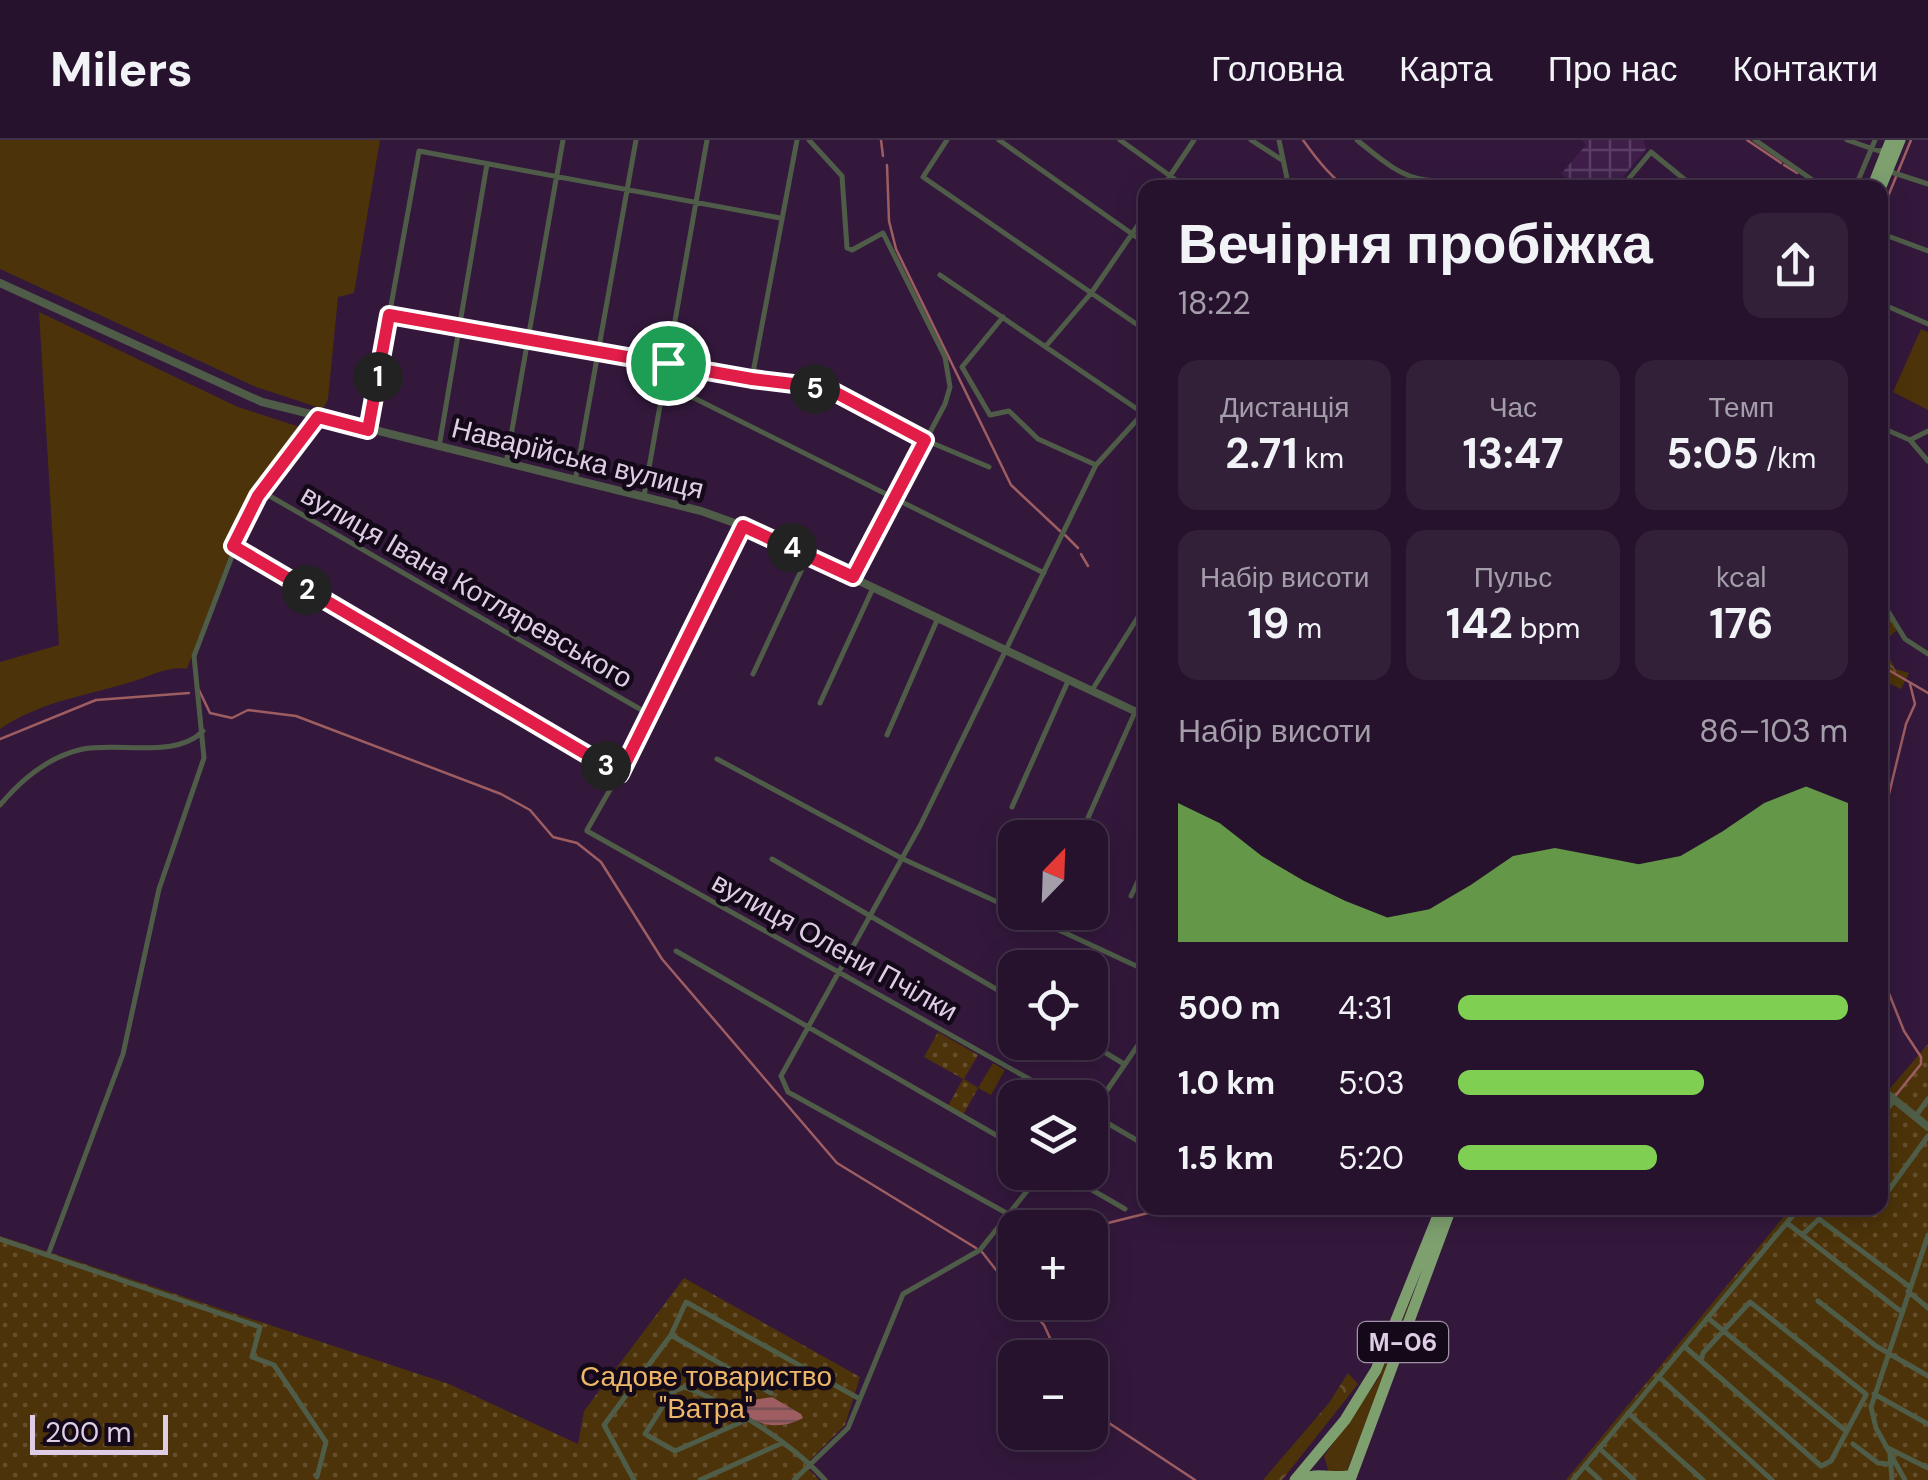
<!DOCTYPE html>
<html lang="uk">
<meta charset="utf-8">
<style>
:root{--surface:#26122d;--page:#322039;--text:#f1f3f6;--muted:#a49eaa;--line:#423249;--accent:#7fd052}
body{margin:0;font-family:"DM Sans",sans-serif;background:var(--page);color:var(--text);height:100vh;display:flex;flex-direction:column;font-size:38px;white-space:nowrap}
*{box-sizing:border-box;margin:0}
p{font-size:32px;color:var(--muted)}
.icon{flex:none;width:55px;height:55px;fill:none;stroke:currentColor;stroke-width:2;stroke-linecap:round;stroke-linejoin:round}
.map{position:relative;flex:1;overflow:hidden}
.panel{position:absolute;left:1138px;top:40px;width:750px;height:1035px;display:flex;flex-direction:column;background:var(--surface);border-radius:20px;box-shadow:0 5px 25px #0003,0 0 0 2px var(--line)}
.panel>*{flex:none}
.needle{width:65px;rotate:23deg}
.tools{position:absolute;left:998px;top:680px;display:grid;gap:20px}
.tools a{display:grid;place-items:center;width:110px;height:110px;border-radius:20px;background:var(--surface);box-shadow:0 5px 25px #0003,0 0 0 2px var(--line);font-size:50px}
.scale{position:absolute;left:30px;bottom:25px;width:138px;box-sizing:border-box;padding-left:10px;border:5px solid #decde5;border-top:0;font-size:28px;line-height:35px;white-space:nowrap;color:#decde5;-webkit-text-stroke:8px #140919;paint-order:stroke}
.pin{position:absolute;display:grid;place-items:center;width:85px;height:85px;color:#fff;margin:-42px;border:5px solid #fff;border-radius:50%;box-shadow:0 2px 10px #0007}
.km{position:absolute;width:50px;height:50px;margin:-25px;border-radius:50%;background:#222;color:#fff;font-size:28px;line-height:50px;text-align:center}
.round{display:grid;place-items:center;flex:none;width:105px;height:105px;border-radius:20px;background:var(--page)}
.headline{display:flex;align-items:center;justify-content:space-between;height:170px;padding:0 40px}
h1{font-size:55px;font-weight:700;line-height:75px}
.stats{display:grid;grid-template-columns:repeat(3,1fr);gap:15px;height:170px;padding:10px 40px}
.stats div{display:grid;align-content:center;border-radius:20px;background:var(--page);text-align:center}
.stats b{font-size:42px;font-weight:700}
.stats small{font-size:28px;font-weight:400}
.stats p{font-size:28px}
.chart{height:280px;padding:20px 40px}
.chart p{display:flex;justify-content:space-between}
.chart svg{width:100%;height:180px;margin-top:10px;fill:var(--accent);opacity:.7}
ul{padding:0 40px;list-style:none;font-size:32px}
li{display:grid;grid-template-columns:160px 120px 1fr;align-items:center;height:75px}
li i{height:25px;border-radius:12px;background:var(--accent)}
header{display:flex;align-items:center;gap:60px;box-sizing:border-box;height:140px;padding:0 50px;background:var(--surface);border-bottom:2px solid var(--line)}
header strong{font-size:48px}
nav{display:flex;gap:55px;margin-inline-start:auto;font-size:35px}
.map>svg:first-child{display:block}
.industrial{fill:url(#industrial-grid)}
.green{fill:#4c3309}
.forest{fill:url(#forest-crowns)}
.garden{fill:url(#garden-dots)}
.water{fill:url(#water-rules)}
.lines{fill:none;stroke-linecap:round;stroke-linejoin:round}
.stream{stroke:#9e5d61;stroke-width:2.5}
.minor{stroke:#4f5d48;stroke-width:5}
.tertiary{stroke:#4f5d48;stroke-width:8}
.trunk{stroke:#7ea06f;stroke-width:11}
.route-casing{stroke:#fff;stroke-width:20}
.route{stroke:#e11d48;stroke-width:12}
.labels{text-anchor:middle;stroke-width:9;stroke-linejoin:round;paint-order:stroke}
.shield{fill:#140919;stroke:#a192a8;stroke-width:2.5}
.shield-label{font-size:25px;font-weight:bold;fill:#decde5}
.street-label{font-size:28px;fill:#decde5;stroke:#140919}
.park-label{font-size:28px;fill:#edb767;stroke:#140919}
</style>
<header>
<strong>Milers</strong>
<nav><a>Головна</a><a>Карта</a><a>Про нас</a><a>Контакти</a></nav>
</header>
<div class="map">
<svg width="1928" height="1340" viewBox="0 0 1928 1340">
<defs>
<pattern id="industrial-grid" width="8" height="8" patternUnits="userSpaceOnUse" patternTransform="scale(2.5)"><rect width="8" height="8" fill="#3f1f4a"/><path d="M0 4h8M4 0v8" fill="none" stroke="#5a3e64"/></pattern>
<pattern id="forest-crowns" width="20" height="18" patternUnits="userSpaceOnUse" patternTransform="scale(2.5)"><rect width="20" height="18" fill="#4c3309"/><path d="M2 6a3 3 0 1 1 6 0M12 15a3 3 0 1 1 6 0" fill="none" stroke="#654f2d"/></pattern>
<pattern id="garden-dots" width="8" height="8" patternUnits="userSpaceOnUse" patternTransform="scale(2.5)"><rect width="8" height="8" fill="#4c3309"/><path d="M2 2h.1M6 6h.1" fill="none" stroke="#654f2d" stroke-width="1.8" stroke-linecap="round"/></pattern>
<pattern id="water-rules" width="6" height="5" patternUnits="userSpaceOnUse" patternTransform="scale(2.5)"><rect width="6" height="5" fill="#9e5d61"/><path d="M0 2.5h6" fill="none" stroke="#754f54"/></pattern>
</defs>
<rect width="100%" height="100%" fill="#33183c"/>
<!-- industrial -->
<path class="industrial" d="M1582,0H1643L1646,9L1615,47H1578L1561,34L1586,5Z"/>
<!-- green -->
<path class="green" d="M0,0H380L354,153L338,157L328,259L323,269L256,247L0,129Z
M39,172L238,267L306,289L249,362L187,529C169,525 151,536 134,541C87,556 43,560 0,589V522L59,505Z
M1921,189L1928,192V270L1893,252Z
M993,923L1005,930L991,955L978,948Z
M1449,1068L1346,1333H1329L1324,1316L1378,1239Z"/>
<!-- forest -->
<path class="forest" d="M1880,463L1897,490L1882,503L1895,529L1909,533L1901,549L1880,539Z
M1348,1233L1358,1244L1282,1340H1263L1329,1263Z"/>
<!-- garden -->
<path class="garden" d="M938,892L978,915L964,939L978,948L963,975L948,966L963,939L924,917Z
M1928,904V1340H1566L1791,1068H1880V960Z
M0,1096L449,1244L578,1304L584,1271L684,1138L860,1237L845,1285L805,1325L819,1340H0Z"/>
<!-- water -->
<path class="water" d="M772,1257L801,1274L803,1278C780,1291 754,1286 736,1267L741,1262Z"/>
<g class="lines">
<!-- stream -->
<path class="stream" d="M881,0L883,16
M1303,0C1315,17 1330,37 1347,48
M1747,0L1781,23
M887,25L889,81L896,109L1011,345L1060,391
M1784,25L1797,33
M1880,76L1911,0
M1065,395L1078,408
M1081,414L1088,426
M1880,525L1928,553
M199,550L210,573L232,578L248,570L296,576L501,654L530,670L553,697L577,703L601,722L662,819L837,1023L976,1108
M0,599L96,560L189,553
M1880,691L1906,584L1915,564L1910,544
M1880,831L1904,891L1921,917V924L1896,955
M1297,1068H1313
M1357,1068L1410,1075
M1088,1088L1168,1068
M982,1112L1015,1154
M998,1115L1015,1132
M1023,1162L1044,1185L1059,1218
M1090,1261L1106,1281L1195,1340"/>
<!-- minor -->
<path class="minor" d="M809,0L842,36L847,108L852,110L883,93L945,217L950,247L945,264L853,437
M947,0L923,37L1145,190
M999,0L1145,103
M1120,0L1187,48
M1251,0L1282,20
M1279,0L1289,48
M1357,0C1377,16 1399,37 1426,40C1447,42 1463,37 1482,48
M1755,0L1824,48
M1847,0L1879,11L1887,9
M1888,31L1928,44
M1162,48L1194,0
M1621,48L1651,12L1695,48
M1855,48L1875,0
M1880,93L1928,111
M940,135L1143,273
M1880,163L1928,184
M389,175L752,239L827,247L925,300L989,327
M1003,177L962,227L990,275L1009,271L1038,299L1096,325
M1046,206L1092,152L1145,75
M752,238L797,0
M664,243L1044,433
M369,287L419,11L780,78
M1880,287L1910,300L1928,321
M1910,300L1928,291
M439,307L487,24
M506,324L563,0
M575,341L636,0
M261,351L652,576
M644,356L707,0
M233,405L620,634
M1880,458L1905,499L1928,514
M753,534L807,418
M1092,550L1145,466
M820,563L873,448
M887,595L938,478
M717,619L903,719L1015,770
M0,665C21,640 50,616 83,609C119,602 176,619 203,591
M1012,667L1069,539
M587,690L652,576L743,386
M587,691L1063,958
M1079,698L1135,572
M772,719L1015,860
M1131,756L1145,726
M1020,772L1145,830
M676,811L1015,1006
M1088,902L1124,924
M1090,973L1145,1005
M1090,975L1145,895
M1880,976L1895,960
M1915,977L1928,959
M1061,1032L1125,1069
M1880,1062L1928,996
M1872,1074L1876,1068
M1010,1075L788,952L781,936L920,686L1096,325L1145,271
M1787,1083L1899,1170
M1802,1095L1819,1079L1910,1147
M0,1099L260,1187L252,1217L274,1225L326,1302L317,1337
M48,1115L123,914L159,749L204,618L194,516L246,379L275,331L318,277
M1908,1151L1928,1168
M1818,1161L1876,1206L1928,1236
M1709,1179L1846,1291
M671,1195L771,1253
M1685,1207L1821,1326L1831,1321L1866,1255
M1701,1221L1703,1213L1750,1162L1866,1254
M1660,1238L1772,1340
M1874,1254L1928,1284
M1628,1273L1703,1340
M746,1280L675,1311L645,1294L672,1252L685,1247C731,1265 792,1303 825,1340
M1853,1304L1878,1323L1888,1324
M1886,1307L1928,1328
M1599,1308L1634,1340
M1890,1315L1892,1340
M1586,1327L1600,1340
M634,1340L604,1285L671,1195L686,1162L858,1258
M700,1340L780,1304
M794,1340L848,1288L903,1154L980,1110L1042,1032
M1573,1340L1799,1068
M1905,1340L1876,1288L1871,1267L1928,1095"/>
<!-- tertiary -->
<path class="tertiary" d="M0,143L262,262L701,371L743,386L1145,576
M1880,948L1928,987"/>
<!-- trunk -->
<path class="trunk" d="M1872,48L1891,0
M1880,49L1900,0
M1295,1340L1345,1280L1376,1230L1441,1068
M1299,1340C1318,1331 1334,1340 1352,1335
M1350,1340L1451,1068"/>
</g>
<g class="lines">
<!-- route casing -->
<g class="route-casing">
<path id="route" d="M389,175L752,239L827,248L925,300L853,437L743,386L620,634L233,406L258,356L318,277L368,290Z"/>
</g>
<!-- route -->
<use href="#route" class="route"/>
</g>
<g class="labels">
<!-- shield labels -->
<rect class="shield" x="1358" y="1182" width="90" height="40" rx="8"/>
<g class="shield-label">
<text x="1403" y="1211">М-06</text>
</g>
<!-- street labels -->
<g class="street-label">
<text transform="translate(578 318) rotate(14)" y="10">Наварійська вулиця</text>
<text transform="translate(467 446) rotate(30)" y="10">вулиця Івана Котляревського</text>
<text transform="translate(835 806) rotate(29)" y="10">вулиця Олени Пчілки</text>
</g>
<!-- park labels -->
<g class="park-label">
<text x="706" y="1246">Садове товариство<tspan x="706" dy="32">"Ватра"</tspan></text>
</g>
</g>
</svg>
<div class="tools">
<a><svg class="needle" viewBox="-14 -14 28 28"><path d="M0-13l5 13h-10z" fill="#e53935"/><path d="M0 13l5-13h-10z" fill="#a49eaa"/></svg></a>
<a><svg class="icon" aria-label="locate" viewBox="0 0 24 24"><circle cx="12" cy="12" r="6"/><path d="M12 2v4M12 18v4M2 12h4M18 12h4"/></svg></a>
<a><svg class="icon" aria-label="layers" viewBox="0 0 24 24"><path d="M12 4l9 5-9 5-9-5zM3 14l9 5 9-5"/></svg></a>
<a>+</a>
<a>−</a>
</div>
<div class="scale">200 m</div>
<div class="pin" style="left:668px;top:223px;background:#1e9e55"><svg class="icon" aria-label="arrive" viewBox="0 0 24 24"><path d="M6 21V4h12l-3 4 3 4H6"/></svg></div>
<b class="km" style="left:378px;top:237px">1</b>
<b class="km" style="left:307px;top:450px">2</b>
<b class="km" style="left:606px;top:626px">3</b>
<b class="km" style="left:792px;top:408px">4</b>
<b class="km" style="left:815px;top:249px">5</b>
<section class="panel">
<div class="headline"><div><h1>Вечірня пробіжка</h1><p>18:22</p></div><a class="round"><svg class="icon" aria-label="share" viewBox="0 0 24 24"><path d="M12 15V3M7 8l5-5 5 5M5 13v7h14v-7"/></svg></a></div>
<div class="stats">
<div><p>Дистанція</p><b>2.71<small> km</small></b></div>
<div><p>Час</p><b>13:47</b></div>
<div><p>Темп</p><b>5:05<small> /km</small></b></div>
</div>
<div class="stats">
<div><p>Набір висоти</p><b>19<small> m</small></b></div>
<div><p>Пульс</p><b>142<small> bpm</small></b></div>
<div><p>kcal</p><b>176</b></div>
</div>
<div class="chart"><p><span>Набір висоти</span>86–103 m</p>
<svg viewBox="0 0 160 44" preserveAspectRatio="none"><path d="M0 44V10L10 15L20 23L30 29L40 34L50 38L60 36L70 30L80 23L90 21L100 23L110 25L120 23L130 17L140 10L150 6L160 10V44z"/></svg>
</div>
<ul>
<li><b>500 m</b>4:31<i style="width:100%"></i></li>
<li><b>1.0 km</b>5:03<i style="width:63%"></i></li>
<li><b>1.5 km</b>5:20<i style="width:51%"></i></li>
</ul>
</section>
</div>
